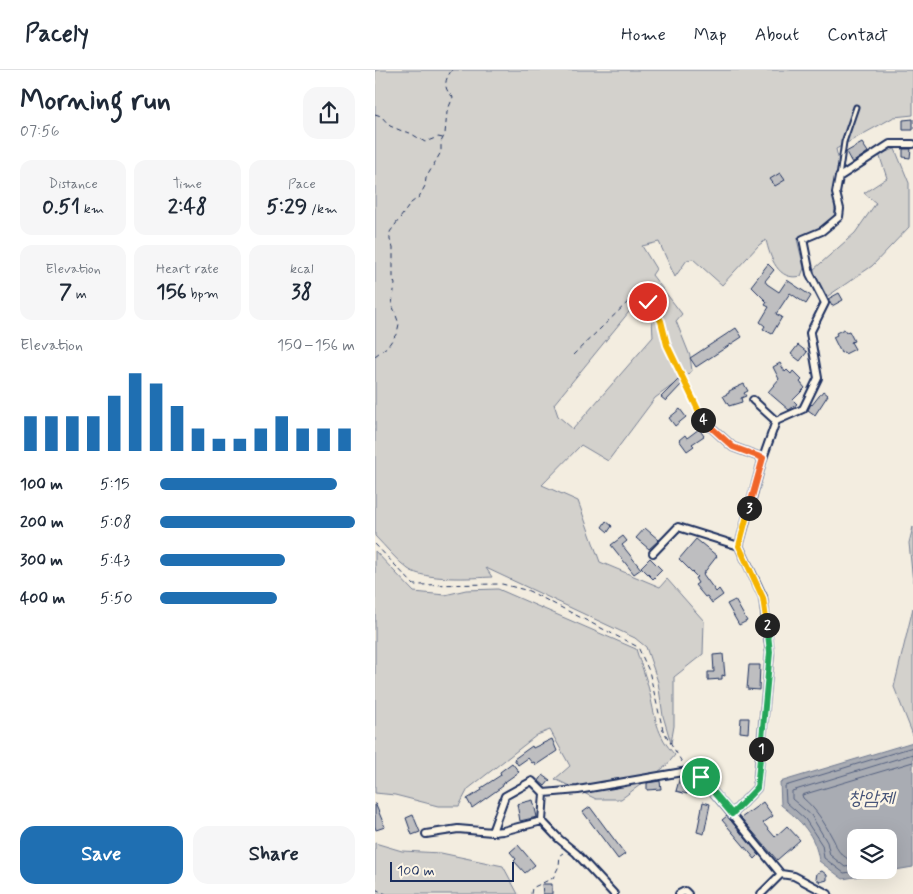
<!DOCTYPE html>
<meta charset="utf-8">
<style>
:root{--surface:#fff;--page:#f6f6f7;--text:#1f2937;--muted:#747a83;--line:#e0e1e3;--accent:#1f6fb2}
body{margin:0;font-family:Mynerve,"Poor Story",sans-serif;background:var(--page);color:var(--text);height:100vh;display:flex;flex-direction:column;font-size:19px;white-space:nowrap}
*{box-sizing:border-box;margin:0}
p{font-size:16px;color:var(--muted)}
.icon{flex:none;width:28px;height:28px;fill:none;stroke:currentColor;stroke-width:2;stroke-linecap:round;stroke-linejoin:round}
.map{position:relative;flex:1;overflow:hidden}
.details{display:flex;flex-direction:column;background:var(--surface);width:375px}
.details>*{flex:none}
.buttons{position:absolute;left:472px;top:759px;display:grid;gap:10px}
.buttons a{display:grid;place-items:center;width:50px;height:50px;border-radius:10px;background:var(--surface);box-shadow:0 5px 20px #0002;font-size:25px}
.scale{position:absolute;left:15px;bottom:12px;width:124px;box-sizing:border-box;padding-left:5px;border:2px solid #1b2f5e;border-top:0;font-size:14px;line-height:18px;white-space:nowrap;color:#1b2f5e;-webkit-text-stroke:4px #fcf5e5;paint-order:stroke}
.pin{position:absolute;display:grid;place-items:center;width:42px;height:42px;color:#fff;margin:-21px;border:2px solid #fff;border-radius:50%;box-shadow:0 1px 5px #0007}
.km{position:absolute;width:25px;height:25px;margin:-12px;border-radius:50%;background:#222;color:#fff;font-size:14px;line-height:25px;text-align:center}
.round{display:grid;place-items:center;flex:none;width:52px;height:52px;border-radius:15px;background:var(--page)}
.head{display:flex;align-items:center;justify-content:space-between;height:85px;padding:0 20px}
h1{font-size:28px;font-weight:700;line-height:38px}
.metrics{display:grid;grid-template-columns:repeat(3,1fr);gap:8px;height:85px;padding:5px 20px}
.metrics div{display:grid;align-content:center;border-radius:12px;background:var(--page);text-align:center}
.metrics b{font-size:21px;font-weight:700}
.metrics small{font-size:14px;font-weight:400}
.metrics p{font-size:14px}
.chart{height:140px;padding:10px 20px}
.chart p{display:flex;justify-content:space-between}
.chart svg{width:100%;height:90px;margin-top:5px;stroke:var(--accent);stroke-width:6}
.action{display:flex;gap:10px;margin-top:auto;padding:10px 20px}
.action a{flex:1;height:58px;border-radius:15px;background:var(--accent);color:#fff;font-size:20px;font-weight:700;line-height:58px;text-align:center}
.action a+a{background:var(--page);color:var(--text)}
ul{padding:0 20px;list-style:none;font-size:16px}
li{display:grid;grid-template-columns:80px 60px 1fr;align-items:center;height:38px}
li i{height:12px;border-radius:6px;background:var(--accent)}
header{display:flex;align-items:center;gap:30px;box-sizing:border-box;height:70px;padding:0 25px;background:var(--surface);border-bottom:1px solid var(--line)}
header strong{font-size:24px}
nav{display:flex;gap:28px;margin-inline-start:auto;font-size:18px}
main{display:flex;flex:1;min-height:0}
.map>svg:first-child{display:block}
.green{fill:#d3d1cc;stroke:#778095;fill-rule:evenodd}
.water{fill:#a9acb3;stroke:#707a91;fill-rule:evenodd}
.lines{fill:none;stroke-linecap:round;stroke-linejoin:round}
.shore{stroke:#546180;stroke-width:1}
.building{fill:#bebec0;stroke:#1b2f5e}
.service-casing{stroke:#1b2f5e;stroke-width:7}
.minor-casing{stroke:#1b2f5e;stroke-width:10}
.path{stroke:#1b2f5e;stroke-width:1;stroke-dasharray:5 4;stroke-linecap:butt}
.service{stroke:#fcf5e5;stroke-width:3}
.minor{stroke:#fcf5e5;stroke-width:6}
.split-1-casing{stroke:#fff;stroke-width:10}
.split-2-casing{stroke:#fff;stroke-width:10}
.split-3-casing{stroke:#fff;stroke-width:10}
.split-4-casing{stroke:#fff;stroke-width:10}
.split-5-casing{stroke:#fff;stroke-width:10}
.split-1{stroke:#22a559;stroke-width:6}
.split-2{stroke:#22a559;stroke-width:6}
.split-3{stroke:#f5b400;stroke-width:6}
.split-4{stroke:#f0652b;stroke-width:6}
.split-5{stroke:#f5b400;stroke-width:6}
.labels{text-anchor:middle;stroke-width:5;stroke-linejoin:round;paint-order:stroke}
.water-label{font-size:19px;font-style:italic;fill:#465478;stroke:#fcf5e5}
</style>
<header>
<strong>Pacely</strong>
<nav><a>Home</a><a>Map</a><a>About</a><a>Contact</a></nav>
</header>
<main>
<section class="details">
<div class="head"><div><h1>Morning run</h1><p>07:56</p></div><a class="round"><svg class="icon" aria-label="share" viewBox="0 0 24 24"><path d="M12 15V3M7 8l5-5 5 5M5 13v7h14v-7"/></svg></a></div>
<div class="metrics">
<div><p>Distance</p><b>0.51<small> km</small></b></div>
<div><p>Time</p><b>2:48</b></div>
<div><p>Pace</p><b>5:29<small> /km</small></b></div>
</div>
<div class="metrics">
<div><p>Elevation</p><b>7<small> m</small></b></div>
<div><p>Heart rate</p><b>156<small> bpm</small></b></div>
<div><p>kcal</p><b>38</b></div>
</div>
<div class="chart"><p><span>Elevation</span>150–156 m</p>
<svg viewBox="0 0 160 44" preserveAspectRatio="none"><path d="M5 44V27M15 44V27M25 44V27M35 44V27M45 44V17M55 44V6M65 44V11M75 44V22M85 44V33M95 44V38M105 44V38M115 44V33M125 44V27M135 44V33M145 44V33M155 44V33"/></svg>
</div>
<ul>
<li><b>100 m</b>5:15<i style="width:91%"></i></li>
<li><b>200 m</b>5:08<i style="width:100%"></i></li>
<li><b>300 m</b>5:43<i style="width:64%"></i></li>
<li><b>400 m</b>5:50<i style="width:60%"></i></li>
</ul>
<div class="action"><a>Save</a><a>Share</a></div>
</section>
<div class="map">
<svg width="538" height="824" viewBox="0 0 538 824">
<rect width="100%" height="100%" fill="#f3ede0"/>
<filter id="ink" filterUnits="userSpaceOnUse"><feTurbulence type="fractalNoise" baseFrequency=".02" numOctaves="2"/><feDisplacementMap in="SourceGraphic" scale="10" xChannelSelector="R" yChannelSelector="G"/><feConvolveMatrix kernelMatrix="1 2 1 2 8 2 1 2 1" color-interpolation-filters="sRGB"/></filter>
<g filter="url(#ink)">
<!-- green -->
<path class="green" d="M0,0H538V45L519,47L461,79L464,92L459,148L438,162L422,169L429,198L426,206C403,212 395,187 391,170L384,175L347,215L318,189L312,190L300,207L284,172L267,176L281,199L277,205L307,244L301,251L315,286L317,301L280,328L233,391L206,375L167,415L203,431L225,492L285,517L292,509L329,551L328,584L299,607V656L296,673L288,646L283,612L271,577L260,568L111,498L117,507C97,508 50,511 33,499C21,490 11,477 0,466ZM267,233L277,249L278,267L198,359L183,346L179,334L258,237Z
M520,79L534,113V157L497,196L450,228L438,200L480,163L501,133L489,123L512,108L504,84Z
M538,457V512L534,473Z
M0,481L39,522L70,525L91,520L123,519L261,579C265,593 271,606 274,620C280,646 281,665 300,685L291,696L246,729H221L180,709L195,696L175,660L162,665L93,719L84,736H63L20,725L0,723Z
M538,538V665L519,617Z
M0,773L27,781L66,783L128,796L143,824H0Z"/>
<!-- water -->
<path class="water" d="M538,672V797L468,809L444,791C440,764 426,751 406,735L405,712ZM481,768H514V800H481Z"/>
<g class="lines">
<!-- shore -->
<path class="shore" d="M481,788L473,789C459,779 464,779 457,767C449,752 441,739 428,728L427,725L538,692
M481,795L470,797L455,785L452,772L436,745L417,729V721L538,684
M490,800L469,803L449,788L447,775L430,749L411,732L410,716L538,677"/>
</g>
<!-- building -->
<path class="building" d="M538,49V60H528V50Z
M487,73L493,82L477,93L471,82Z
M528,79H536L535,88L528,87Z
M405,103L410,110L400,116L395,109Z
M393,194L399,200L390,211L392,214L404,222L412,210L436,226L431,234L415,223L401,244L407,247L397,264L388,259L390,256L385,252L394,237L390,235L392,232L376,216Z
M464,223L468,230L457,236L453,229Z
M361,258L367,267L321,297L315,288Z
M469,259L471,262L474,261L479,271L476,272L480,279L470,284L469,282L466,283L458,267L462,265L461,263Z
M423,275L432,282L425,291L416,284Z
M405,293L410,302L412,300L416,304L418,301L427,310L425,312L430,318L418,330L422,334L414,340L393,322L404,309L398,297Z
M303,310L307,314L291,331L286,327Z
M369,314L373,321L369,323L371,326L366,328L367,332L354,336L348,326L354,323V321Z
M448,321L453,325L440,345L433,340L436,334L437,335Z
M305,339L311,347L300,356L294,348Z
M324,359L329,366L317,374L319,376L312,381L304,370L310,365L312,368Z
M231,451L237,456L233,462L227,457Z
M270,458L284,470L274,479L261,468Z
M248,466L252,471L247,475L266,499L259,504L236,475Z
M321,469L342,486L328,504L341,522L344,519L348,525L337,533L332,526L330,527L320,515L323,513L320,508L322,507L304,489Z
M275,488L287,500L278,509L266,497Z
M360,530L372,551L364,555L352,534Z
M348,584L350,606L347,605V609L333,610V602H339L338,585Z
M374,595H385L384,620L372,619Z
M366,648H374L373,663L365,662Z
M177,669L182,681L161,695L159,692L157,693L153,688L143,695L139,689L157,676L158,678Z
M137,693L144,702L127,714L128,716L97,738L92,729L107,720L106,718L126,705L125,702Z
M168,705L175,710L170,716L164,711Z
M312,706L317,708L312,724L301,721L305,707Z
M285,711L286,719L272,720V713Z
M158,730L162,747L145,751L142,734Z
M328,732L335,734L329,764L322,762Z
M388,732L398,746L388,753L400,767L412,756L425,770L402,790L366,748Z
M0,733L10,757L1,760L0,756Z
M215,737L250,784L243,789L208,742Z
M38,745L45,762L37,765L31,748Z
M352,746L384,785L380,789L347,750Z
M143,775L160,795L150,803L139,791L141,789L135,782Z
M447,801L452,805V810L445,812L441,809L442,803Z
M167,814H177V824H168Z"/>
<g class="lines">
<!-- service casing -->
<g class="service-casing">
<path id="service" d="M464,107L469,72L481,37"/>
</g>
<!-- minor casing -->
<g class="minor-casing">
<path id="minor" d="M378,330L401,351
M327,349L358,377L388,388
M278,483L303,457L364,476
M357,744L382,718L395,583L388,527L364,476L388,388L401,351L428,339L443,308L435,263L450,233L435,204L428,169L447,161L464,147L465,139L461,123L464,107L515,74H538
M167,751L169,723L203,720L313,701L326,707L406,804L419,806L453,824
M117,762L130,726L157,711L169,723
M51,764L83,759L117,762L128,761L167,751L184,769L201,783L239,824
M304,824L310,821L313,824
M386,824L406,804"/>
</g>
<!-- path -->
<path class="path" d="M0,44L6,46L15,56L27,61L35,63L50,72L63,67L68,68
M198,285L255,230L267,226L273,232L286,251L292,275L305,298L323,341
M0,286L13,276L22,263L24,254L17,234L20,214L18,208V178L15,170V162L36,133L44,127L50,116L51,108L66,82V72L70,64L72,42L78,27C68,19 69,10 77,0
M0,474L39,515L127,514L154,521L263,577L274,601L288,660L308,694
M0,819L11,824
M156,824L157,818L178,808L184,796L185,785L188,783"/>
<!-- service -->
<use href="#service" class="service"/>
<!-- minor -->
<use href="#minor" class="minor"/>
</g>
</g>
<g class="lines" filter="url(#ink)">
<!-- split-1 casing -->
<g class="split-1-casing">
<path id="split-1" d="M326,707L357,744L382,718L386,679"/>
</g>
<!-- split-2 casing -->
<g class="split-2-casing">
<path id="split-2" d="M386,679L395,582L392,555"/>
</g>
<!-- split-3 casing -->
<g class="split-3-casing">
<path id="split-3" d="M374,438L364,476L388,528L392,555"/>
</g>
<!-- split-4 casing -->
<g class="split-4-casing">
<path id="split-4" d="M328,350L358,377L388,388L374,438"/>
</g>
<!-- split-5 casing -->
<g class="split-5-casing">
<path id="split-5" d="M273,232L286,251L292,275L328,350"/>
</g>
<!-- split-1 -->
<use href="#split-1" class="split-1"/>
<!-- split-2 -->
<use href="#split-2" class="split-2"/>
<!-- split-3 -->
<use href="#split-3" class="split-3"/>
<!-- split-4 -->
<use href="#split-4" class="split-4"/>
<!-- split-5 -->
<use href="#split-5" class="split-5"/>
</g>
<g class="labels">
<!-- water labels -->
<g class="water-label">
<text x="496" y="734">창암제</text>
</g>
</g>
</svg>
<div class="buttons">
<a><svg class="icon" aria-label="layers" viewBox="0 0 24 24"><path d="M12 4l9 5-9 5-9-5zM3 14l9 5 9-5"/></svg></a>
</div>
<div class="scale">100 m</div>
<div class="pin" style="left:326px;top:707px;background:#1e9e55"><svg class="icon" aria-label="arrive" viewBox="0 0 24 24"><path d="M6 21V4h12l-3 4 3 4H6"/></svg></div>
<div class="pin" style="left:273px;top:232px;background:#d93025"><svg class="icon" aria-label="check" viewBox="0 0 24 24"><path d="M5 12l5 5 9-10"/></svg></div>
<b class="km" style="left:386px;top:679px">1</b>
<b class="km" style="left:392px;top:555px">2</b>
<b class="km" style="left:374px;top:438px">3</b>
<b class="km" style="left:328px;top:350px">4</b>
</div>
</main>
